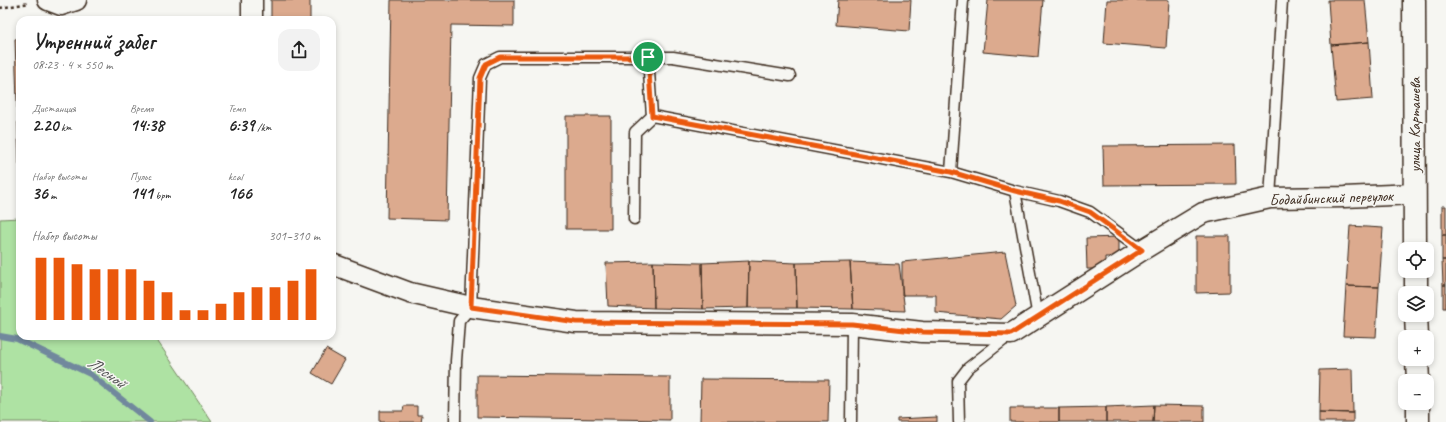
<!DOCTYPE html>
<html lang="ru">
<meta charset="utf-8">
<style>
:root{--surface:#fff;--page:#f2f2f2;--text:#222;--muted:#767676;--accent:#ea580c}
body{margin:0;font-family:Caveat,sans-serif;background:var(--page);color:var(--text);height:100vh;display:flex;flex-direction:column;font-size:15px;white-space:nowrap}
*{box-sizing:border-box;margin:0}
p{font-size:13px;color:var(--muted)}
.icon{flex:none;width:22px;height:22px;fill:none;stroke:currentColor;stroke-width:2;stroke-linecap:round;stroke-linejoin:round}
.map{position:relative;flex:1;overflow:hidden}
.details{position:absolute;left:16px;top:16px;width:320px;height:324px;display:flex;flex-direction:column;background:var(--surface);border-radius:12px;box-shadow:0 2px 6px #0003}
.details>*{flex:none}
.controls{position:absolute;left:1398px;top:242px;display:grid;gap:8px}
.controls a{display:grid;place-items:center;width:36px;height:36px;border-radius:8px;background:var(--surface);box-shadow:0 2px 6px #0003;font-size:20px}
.pin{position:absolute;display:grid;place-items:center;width:34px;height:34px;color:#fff;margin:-17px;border:2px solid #fff;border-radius:50%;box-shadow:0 1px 4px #0007}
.round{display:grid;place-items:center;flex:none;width:42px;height:42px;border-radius:12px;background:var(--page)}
.overview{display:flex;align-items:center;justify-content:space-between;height:68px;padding:0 16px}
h1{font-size:22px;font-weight:800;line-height:30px}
.figures{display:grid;grid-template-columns:repeat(3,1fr);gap:6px;height:68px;padding:4px 16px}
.figures div{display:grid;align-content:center}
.figures b{font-size:17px;font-weight:800}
.figures small{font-size:11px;font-weight:400}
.figures p{font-size:11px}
.chart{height:112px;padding:8px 16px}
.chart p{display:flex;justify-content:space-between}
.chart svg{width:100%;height:72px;margin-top:4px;stroke:var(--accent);stroke-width:6}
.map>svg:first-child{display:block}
.green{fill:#aee2a3;stroke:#748660}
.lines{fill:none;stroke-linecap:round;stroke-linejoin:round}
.stream{stroke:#71889d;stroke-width:6}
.building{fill:#dcaa8e;stroke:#3b2a1e}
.lane-casing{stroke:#3b2a1e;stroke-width:13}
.street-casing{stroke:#3b2a1e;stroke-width:23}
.secondary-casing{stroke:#3b2a1e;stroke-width:25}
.path{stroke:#3b2a1e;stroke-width:2.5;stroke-dasharray:3 3;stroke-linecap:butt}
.lane{stroke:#f6f6f2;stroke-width:10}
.street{stroke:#f6f6f2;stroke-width:20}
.secondary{stroke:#f6f6f2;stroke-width:22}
.route-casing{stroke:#fff;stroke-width:8}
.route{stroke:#ea580c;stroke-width:5}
.labels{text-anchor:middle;stroke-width:3;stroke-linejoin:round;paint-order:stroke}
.street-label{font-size:16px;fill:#3b2a1e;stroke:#f6f6f2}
.water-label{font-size:17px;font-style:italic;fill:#525153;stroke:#f6f6f2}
</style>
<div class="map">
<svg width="1446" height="422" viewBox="0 0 1446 422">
<rect width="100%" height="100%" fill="#f6f6f2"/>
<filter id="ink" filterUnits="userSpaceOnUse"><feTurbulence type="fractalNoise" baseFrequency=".025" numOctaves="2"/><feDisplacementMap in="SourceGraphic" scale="8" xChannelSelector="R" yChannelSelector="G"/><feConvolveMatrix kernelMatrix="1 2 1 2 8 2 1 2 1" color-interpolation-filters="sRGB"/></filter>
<g filter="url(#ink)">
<!-- green -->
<path class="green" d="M20,218V336H154L212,422H0V219Z"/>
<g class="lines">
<!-- stream -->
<path class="stream" d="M0,336L17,339L90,374L150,422"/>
</g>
<!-- building -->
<path class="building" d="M271,0H310V20H271Z
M391,0H514V26L451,25L447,220L387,218Z
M838,0H911L909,31L836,25Z
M988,0H1043L1038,57L983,52Z
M1107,0H1169L1166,48L1104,43Z
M1328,0H1365L1369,42L1331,45Z
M20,38V165H19L15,39Z
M1369,42L1373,99L1336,102L1331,45Z
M566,116H611V229H566Z
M1235,145L1236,184L1104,185L1103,146Z
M1442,206H1446V235H1442Z
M1350,226L1383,228L1379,287L1346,286Z
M1442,235H1446V260H1442Z
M1196,236H1230V292L1196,293Z
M1119,237V257H1105V269H1087L1086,238Z
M1005,252L1016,306L1001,319L936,313V295H902V262Z
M1442,260H1446V285H1443Z
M749,261L796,263L797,308H748Z
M749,261L748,308L703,309L702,263Z
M653,262L702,263L703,309L654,308Z
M653,262L654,308L608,306L606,263Z
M850,262L899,264L905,311L853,309Z
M850,262L853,309L797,308L796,263Z
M1443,285H1446V308H1443Z
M1346,286L1379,287L1376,337L1343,336Z
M326,349L345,360L331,384L312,373Z
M1352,369L1353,413L1319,412L1320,370Z
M477,375L670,377V420L477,417Z
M701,379L829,380L828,422H700Z
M1154,405L1204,406V422H1153Z
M1154,405L1153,422H1106V407Z
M404,406H417V415H422L421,422H380V411H403Z
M1106,407V422H1059V408Z
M1010,408H1059V422H1010Z
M1319,412L1353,413V422H1319Z
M937,417V422H897V419Z"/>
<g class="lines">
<!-- lane casing -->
<g class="lane-casing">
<path id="lane" d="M652,116L951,172L1015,191L1059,201L1090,212L1142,250
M951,172L963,0
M1015,191L1038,317
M1270,198L1282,0
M634,219L635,132L652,116L648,57
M455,422L456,361L459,321L471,307L480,78L486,64L500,57H673L790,76
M851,422L852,324
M959,422L958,381L968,368L1009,336"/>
</g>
<!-- street casing -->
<g class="street-casing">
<path id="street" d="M48,0L61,5L76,0
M252,20V0
M332,264L410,293L471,307L576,322L852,324L922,332L1011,334L1142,250L1203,213L1270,198L1344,197L1415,194"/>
</g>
<!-- secondary casing -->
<g class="secondary-casing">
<path id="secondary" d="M1414,0L1415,249
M1416,271V293
M1416,315L1417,337
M1417,359L1418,381
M1418,403V422"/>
</g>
<!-- path -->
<path class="path" d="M0,8L29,3"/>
<!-- lane -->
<use href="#lane" class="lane"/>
<!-- street -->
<use href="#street" class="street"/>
<!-- secondary -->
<use href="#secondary" class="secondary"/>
</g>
</g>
<g class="lines" filter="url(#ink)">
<!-- route casing -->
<g class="route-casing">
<path id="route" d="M500,57H648L652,116L951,172L1015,191L1059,201L1090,212L1142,250L1011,334L922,332L852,324L576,322L471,307L480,78L486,64Z"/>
</g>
<!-- route -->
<use href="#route" class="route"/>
</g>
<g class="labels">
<!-- street labels -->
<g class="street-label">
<text transform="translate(1414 125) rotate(-90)" y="6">улица Карташева</text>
<text transform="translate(1331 197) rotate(-2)" y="6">Бодайбинский переулок</text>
</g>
<!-- water labels -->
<g class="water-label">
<text transform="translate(107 372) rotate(35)" y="6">Лесной</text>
</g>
</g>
</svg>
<div class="controls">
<a><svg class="icon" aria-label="locate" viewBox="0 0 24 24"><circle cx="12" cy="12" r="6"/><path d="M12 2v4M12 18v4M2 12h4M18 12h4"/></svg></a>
<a><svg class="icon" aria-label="layers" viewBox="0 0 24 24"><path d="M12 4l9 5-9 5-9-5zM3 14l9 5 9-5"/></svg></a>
<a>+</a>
<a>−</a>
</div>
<div class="pin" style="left:648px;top:57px;background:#1e9e55"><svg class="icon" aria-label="arrive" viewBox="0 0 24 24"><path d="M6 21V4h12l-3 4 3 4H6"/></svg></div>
<section class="details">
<div class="overview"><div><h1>Утренний забег</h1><p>08:23 · 4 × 550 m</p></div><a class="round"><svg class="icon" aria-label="share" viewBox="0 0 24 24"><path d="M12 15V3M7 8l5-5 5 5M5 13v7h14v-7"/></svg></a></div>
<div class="figures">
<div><p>Дистанция</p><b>2.20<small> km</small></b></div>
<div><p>Время</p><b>14:38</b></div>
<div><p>Темп</p><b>6:39<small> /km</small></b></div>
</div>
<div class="figures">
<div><p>Набор высоты</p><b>36<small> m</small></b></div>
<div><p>Пульс</p><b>141<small> bpm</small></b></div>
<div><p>kcal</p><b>166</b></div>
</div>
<div class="chart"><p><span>Набор высоты</span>301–310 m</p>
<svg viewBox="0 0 160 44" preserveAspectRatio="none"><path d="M5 44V6M15 44V6M25 44V10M35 44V13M45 44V13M55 44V13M65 44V20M75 44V27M85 44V38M95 44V38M105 44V34M115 44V27M125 44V24M135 44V24M145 44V20M155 44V13"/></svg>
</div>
</section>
</div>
